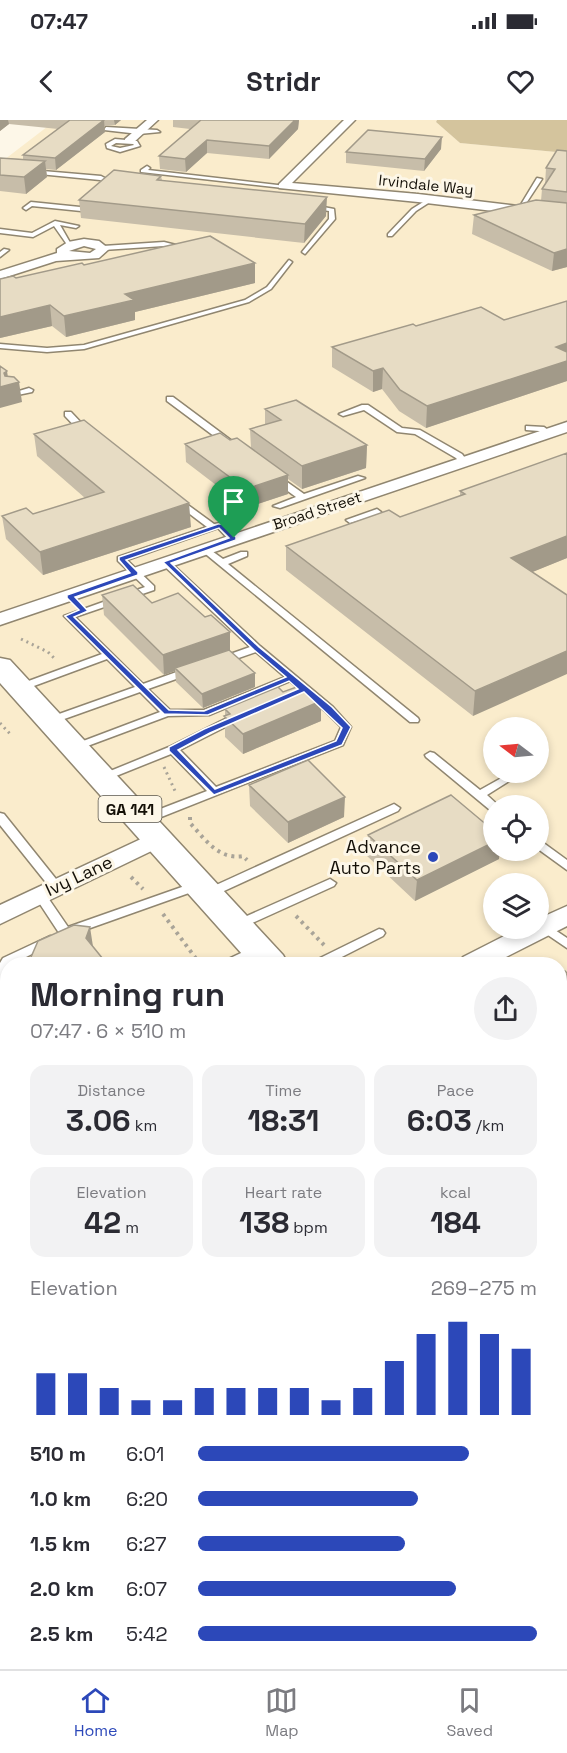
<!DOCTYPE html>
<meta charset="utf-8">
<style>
:root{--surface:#fff;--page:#f2f2f3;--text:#2b2b33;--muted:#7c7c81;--line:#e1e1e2;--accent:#2c48b9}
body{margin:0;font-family:"Space Grotesk",sans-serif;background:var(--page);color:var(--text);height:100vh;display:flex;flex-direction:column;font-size:22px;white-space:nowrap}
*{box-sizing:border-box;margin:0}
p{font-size:20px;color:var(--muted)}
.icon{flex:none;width:33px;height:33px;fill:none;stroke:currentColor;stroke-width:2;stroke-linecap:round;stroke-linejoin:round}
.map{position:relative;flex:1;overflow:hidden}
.sheet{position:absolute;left:0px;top:837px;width:567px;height:712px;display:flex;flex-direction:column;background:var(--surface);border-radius:24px 24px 0 0;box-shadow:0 3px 9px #0003}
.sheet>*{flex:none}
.needle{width:39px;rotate:286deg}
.fabs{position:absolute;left:483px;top:597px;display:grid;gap:12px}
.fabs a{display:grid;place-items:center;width:66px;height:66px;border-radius:50%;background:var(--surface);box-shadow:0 3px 9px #0003;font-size:30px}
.pin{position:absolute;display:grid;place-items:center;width:51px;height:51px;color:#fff;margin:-62px -26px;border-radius:50% 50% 50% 0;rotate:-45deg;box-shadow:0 0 6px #0007}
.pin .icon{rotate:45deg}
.round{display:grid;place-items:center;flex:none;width:63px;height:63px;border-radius:32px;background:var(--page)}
.head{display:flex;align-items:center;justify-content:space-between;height:102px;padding:0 30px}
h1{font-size:33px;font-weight:700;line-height:45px}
.figures{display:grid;grid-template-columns:repeat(3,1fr);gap:9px;height:102px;padding:6px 30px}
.figures div{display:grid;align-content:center;border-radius:15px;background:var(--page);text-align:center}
.figures b{font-size:30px;font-weight:700}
.figures small{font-size:16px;font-weight:400}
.figures p{font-size:16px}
.chart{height:168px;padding:12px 30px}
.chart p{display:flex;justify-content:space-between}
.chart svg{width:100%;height:108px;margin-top:6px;stroke:var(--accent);stroke-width:6}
ul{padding:0 30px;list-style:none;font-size:20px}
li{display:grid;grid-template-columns:96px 72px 1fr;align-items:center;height:45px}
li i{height:15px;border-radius:8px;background:var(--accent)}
.status{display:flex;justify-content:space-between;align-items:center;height:42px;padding:0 30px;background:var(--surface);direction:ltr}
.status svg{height:16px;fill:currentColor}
header{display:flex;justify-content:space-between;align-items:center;height:78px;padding:0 30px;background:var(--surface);font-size:27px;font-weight:700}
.tabs{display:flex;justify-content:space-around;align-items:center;height:84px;border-top:2px solid var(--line);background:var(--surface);font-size:16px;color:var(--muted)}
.tabs a{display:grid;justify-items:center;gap:3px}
.tabs .on{color:var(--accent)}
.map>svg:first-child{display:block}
.built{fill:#faeccc;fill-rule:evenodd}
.green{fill:#d4c49d}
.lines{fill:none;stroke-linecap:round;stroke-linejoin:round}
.service-casing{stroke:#908670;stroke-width:3}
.minor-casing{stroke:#908670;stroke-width:3}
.tertiary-casing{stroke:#908670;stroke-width:3}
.trunk-casing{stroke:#908670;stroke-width:3}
.path-far1{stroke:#a9a498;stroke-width:3;stroke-dasharray:2 4;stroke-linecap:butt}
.path{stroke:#a9a498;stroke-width:4;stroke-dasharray:3 4.5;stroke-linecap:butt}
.service{fill:#fff;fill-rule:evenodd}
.minor{fill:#fff;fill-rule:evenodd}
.tertiary{fill:#fff;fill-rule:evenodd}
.trunk{fill:#fff;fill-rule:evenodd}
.wall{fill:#c7bda9}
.shaded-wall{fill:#a29a89}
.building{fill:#e7dcc4;stroke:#a29a89;stroke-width:1.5}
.route{fill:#2c48b9;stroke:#fff;stroke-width:1.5;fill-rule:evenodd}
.poi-dot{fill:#2c48b9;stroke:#fdf7e8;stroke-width:2}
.labels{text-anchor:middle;stroke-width:6;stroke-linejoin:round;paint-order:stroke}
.far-street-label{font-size:15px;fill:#141008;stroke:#fdf7e8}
.shield{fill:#fdf7e8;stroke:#5a554b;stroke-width:1.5}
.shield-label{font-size:16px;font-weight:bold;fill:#141008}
.poi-label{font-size:18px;fill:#141008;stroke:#fdf7e8;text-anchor:end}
.street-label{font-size:18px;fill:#141008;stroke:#fdf7e8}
</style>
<div class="status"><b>07:47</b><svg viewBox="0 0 49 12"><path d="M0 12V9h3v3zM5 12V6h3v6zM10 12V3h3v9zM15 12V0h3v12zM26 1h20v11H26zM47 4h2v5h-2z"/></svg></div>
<header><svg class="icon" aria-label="back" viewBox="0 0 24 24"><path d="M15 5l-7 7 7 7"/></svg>Stridr<svg class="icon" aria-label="heart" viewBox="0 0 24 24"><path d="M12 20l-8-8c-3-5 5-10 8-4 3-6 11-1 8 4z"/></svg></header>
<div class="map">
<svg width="567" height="1549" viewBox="0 0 567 1549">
<rect width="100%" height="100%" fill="#fdf7e8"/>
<!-- built -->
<path class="built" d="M56,0H437L436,2L460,23L567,33V1549H0V43ZM494,608H538V652H494ZM494,686H538V730H494ZM494,764H538V808H494ZM8,844H560V1542H8Z"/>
<!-- green -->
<path class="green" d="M437,0H567V33L460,23L436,2Z"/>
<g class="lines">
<!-- service casing -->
<g class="service-casing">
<path id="service" d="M106,7L157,10L160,12L139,14L104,10Z
M115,19L137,21L140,26L120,32L107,28L106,24ZM116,23L133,24L134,25L120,28L111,26Z
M147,46L150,48L148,50L286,66L283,68L141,52V50Z
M31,50L101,56L116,64L111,65L100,60L29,53Z
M537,58L542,59L521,91H517Z
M90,79L95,80L81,91L32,86L26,90L23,88L31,82L80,87Z
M428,79L433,80L416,91L392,116H388V114L412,89Z
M313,85L334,89L335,99L305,134L302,132L329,99V91L311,88Z
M55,101L79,106L76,108L60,105L72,126H68L54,106L33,117L0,113V109L32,113Z
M164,122L188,128L185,130L164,126L103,130L100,128L103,126Z
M4,129L9,130L0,137V132Z
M289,140L292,142L271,169L249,182L84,229L47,232L0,228V224L47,228L84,225L245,180L267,167Z
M29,268L33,270L32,272L13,276L9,274Z
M167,277H173L232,321V325H226L167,281Z
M362,285H368L402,308L420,310L462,334L468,342L461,344L456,338L415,314L397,312L364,290L343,296L339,294Z
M65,292H71L89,311V315H83L65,296Z
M526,306L544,307L552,313L545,315L539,311L526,310Z
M358,356L365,358L280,388L273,386L296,377L274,361V357H280L304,374Z
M177,377L214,404L223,403L236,417V421H230L218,408L127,440L154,466V470L75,497L143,564L185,549H193V553L148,569L170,590H204L285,557L256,532L224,543H216V539L250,527L161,443L163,441H169L260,526L333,587L351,607L343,625L141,705L137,704L135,701L137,698L207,671L171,634L106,660H98L97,658L98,656L169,627L233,595H241L242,597L241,599L180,630L216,667L335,621L341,607L325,591L290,561L209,595L168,596L74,631L69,628L70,626L160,592L140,572L53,603H45L44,601L45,599L135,567L107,539L23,570H15V566L102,534L64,496L145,467L118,441V437L207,407L174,382L173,380Z
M377,389L381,392L380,394L350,403L346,400Z
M205,426L223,439L241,432H247V436L228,444L418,598L419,600L418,602H410L219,445L202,431L201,429Z
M430,632L434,633L480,670L505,656L509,655L514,658L487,675L499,686H494V691L490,690L426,637L425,635Z
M394,684L400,688L398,691L211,777H203L201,774L203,771Z
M0,693L4,694L60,764L62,767L60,770H52L0,705Z
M538,719L567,740V750L538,729Z
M330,759L336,763L334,766L239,809H231L229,806L231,803Z
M199,761L203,762L205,765L203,768L65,817L61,816L34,775L40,771L44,772L68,807Z
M546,804L567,818V828L542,811L540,808L542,805Z
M379,809L383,810L385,813L383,816L328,844H312L314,841Z
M50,816L54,817L56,820L54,823L12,844H8V854L5,860L0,862V843L3,838Z
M258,825L262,827L264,830L262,833L238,844H222L224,841Z
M567,1002V1014L560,1016V1004Z
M567,1106V1120L560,1123V1109Z
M567,1182V1209L566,1212L560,1214V1188L561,1184Z
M8,1293V1325L6,1329L0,1331V1300L2,1295Z
M8,1378V1411L6,1414L0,1417V1384L2,1380Z
M0,1425L8,1428V1446L0,1443Z
M0,1450L8,1453V1471L0,1468Z
M0,1485L8,1488V1506L0,1503Z
M107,1542H125L123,1549H105Z"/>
</g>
<!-- minor casing -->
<g class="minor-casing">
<path id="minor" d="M147,0H158L133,23H125V19Z
M344,0H355L292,63L418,74L567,92V100L418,82L279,68V64Z
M84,119L99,121L109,129L99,138L56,141L0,159V151L57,133V129L68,122ZM84,126L96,129L90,133L69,131Z
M567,302V312L0,505V493Z
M158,711L166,714L170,719L166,724L0,804V785Z
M567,786V806L492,844H459L463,837L520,808H538V799Z
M213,1542H251L249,1549H211Z"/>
</g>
<!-- tertiary casing -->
<g class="tertiary-casing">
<path id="tertiary" d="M0,1332L8,1334V1376L0,1374Z
M560,1448L567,1450V1496L560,1493Z"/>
</g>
<!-- trunk casing -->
<g class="trunk-casing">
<path id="trunk" d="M0,538L10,540L283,835L288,844H251L0,563Z
M560,1143L567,1146V1189L560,1186Z"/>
</g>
<!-- path-far1 -->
<path class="path-far1" d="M21,519L48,532L55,539
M0,603L11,615
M164,647L176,673"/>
<!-- path -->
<path class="path" d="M190,697V703C205,719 218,740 243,736L247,740
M131,757L143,769
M163,794L200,844
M296,796L324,825
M560,1053L567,1061"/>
<!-- service -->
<use href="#service" class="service"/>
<!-- minor -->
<use href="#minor" class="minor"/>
<!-- tertiary -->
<use href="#tertiary" class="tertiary"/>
<!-- trunk -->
<use href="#trunk" class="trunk"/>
</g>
<!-- wall -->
<path class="wall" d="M0,0H121L115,5L104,6L105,12L56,50L46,49L47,57L26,74L0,71V38L23,39V35L58,9L9,4L0,11Z
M173,0H299L298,9L269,39L207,33L186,52L160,49L159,36L190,9L173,7Z
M441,29L424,51L346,43V32Z
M567,31V147L552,151L472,114L474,95L541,81L542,69L545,65L546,48Z
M161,56L162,60L326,96L304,123L81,98L79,80Z
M255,143V163L135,192V200L66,217L52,206L0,218V159L16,158L84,145Z
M567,181V261L426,308L399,291L382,269L373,272L332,247V227L416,206L504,200Z
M265,289L367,325L366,348L302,369L288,359V374L246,388L186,342L185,324L230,320L251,328L250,309L265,305Z
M34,314L191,407L43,455L6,419L2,396L33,394L85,378L37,336Z
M460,371L567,438L532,452L473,596L286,450V426L400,397L460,376Z
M102,475L152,483L230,531L255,567L203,588L176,562L175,551L164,555L104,495Z
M283,572L321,581V601L243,634L225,617V589Z
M249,665L344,697L288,723L250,686Z
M368,715L499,739L415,781L366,735Z
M560,854L567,983L560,988Z
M0,880H8V942H6L4,932H0Z
M0,1149L8,1151V1241H6L0,1220L4,1210L0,1209Z
M560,1327L567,1328V1380L560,1378Z"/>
<!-- shaded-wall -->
<path class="shaded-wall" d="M0,0H8L9,4L0,11Z
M104,0L105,12L56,50L55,38Z
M114,0H121L115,5Z
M295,0H299L298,9L269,39V26Z
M442,17L441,29L424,51L425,39Z
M207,20V33L186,52L185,39Z
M45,41L47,57L26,74L24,57Z
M327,77L326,96L304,123L305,104Z
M567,129V147L552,151L554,133Z
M255,143V163L135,192V200L66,217L64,196L125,174Z
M50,185L52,206L0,218V197Z
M567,223V261L426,308L427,286L556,227Z
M383,248L382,269L373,272V251Z
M7,251L9,264L19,262L22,282L0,288V267L4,253Z
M367,325L366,348L302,369V346Z
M288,355V374L246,388V369Z
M189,383L191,407L43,455L40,432Z
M567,416V438L508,462L511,438Z
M230,512V531L175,548V551L164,555L163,535Z
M567,531V554L473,596L475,571Z
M255,553V567L203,588L202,574Z
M321,581V601L243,634V614Z
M345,677L344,697L288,723V702Z
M494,722V730H500L499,739L415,781L417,760Z
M90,807L94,833L86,818Z
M567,966V983L560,988L564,967Z
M48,1542H61L58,1549H46Z"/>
<!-- building -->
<path class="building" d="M70,0H104L55,38L23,35Z
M201,0H295L269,26L207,20L185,39L159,36Z
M368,10L442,17L425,39L346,32Z
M557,30L567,31V72L542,69L555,49L546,48Z
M0,38L45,41L24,57L0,55Z
M114,50L161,56L157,60L327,77L305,104L79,80Z
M536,80L567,83V129L554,133L474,95Z
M210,116L255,143L125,174L134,180L64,196L50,185L0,197V159L13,156L16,158L82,143L84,145Z
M567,181V223L556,227L567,232V241L427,286L400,270L383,248L373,251L332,227L413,204L416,206L481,187L504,200Z
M0,246L7,251L4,253L5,256L14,257L19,262L0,267Z
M296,280L367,325L302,346L250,309L281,300L265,289Z
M84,300L189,383L40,432L2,396L26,388L33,394L104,372L34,314Z
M220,313L230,320L237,318L288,355L246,369L185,324Z
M567,333V416L511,438L567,475V531L475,571L286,426L389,390L400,397L465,374L460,371Z
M133,465L152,483L178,473L205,497L211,495L230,512L163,535L102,475Z
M229,530L255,553L202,574L175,548Z
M302,565L321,581L243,614L224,596L230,594L225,589L278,567L283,572Z
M308,640L345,677L288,702L249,665Z
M451,675L494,711V722L417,760L368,715Z
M74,805L90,807L86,818L103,839L114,840L112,844H28L38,821Z
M565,851L567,853V966L564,967L560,962V854Z
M0,880H8V917L1,916L4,908L0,907Z
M0,1149L8,1151V1191L0,1190Z
M8,1201V1222L0,1220Z
M560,1327L567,1328V1367L560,1365Z
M0,1504L8,1506V1542H48L46,1549H0Z
M285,1542L316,1549H284Z
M356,1542H368L399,1549H355Z"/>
<!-- route -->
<path class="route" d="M218,404H223L236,417V420L171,443L259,527L332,587L351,607L342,625L214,675L169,631V627L204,609L298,569L289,561L208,595L164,594L65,496L79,490L67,478V475L130,453L119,440V437ZM219,408L229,418L163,442L254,530L286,557L204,591L169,590L74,497L88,491L75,477L138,455V452L126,440ZM304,572L342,608L336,621L215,669L178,630L210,613Z"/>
<!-- markers -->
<circle class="poi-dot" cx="433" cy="737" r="6"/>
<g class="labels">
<!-- far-street labels -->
<g class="far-street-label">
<text transform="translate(426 65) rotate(6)" y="5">Irvindale Way</text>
<text transform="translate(317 391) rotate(-18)" y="5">Broad Street</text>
</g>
<!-- shield labels -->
<rect class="shield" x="98.5" y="676" width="63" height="26" rx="4.5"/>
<g class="shield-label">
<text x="130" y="695">GA 141</text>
</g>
<!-- poi labels -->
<g class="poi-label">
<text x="421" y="733">Advance<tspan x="421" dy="21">Auto Parts</tspan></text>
</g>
<!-- street labels -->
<g class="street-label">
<text transform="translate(79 756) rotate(-25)" y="6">Ivy Lane</text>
</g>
</g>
</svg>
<div class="fabs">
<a><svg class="needle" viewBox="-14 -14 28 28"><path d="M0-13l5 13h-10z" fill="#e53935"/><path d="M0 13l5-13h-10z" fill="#7c7c81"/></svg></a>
<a><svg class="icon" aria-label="locate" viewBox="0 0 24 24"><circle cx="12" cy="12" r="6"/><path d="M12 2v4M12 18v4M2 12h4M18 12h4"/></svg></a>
<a><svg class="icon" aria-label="layers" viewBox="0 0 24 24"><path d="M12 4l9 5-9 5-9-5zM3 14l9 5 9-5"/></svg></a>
</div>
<div class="pin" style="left:234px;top:418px;background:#1e9e55"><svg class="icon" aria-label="arrive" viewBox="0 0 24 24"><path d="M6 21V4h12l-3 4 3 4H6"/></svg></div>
<section class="sheet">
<div class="head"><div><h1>Morning run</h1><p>07:47 · 6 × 510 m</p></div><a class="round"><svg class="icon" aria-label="share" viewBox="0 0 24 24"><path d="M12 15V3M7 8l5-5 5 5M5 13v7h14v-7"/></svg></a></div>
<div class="figures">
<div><p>Distance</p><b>3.06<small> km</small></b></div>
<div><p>Time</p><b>18:31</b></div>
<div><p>Pace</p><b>6:03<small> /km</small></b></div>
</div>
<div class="figures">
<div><p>Elevation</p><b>42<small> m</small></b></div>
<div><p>Heart rate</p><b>138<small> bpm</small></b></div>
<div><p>kcal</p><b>184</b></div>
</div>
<div class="chart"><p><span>Elevation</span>269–275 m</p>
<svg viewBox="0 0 160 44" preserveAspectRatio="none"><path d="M5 44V27M15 44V27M25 44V33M35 44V38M45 44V38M55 44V33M65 44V33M75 44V33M85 44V33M95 44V38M105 44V33M115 44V22M125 44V11M135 44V6M145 44V11M155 44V17"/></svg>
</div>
<ul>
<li><b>510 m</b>6:01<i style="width:80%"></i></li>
<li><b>1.0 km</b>6:20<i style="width:65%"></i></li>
<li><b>1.5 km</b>6:27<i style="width:61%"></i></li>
<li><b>2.0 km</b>6:07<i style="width:76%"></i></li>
<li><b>2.5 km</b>5:42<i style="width:100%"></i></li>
</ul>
</section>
</div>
<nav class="tabs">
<a class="on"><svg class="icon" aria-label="home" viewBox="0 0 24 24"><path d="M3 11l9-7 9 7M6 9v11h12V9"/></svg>Home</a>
<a><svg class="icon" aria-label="map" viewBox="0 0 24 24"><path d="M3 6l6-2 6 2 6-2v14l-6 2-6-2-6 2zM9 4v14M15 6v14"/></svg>Map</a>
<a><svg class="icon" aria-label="saved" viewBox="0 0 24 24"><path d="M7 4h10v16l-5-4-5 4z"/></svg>Saved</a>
</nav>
